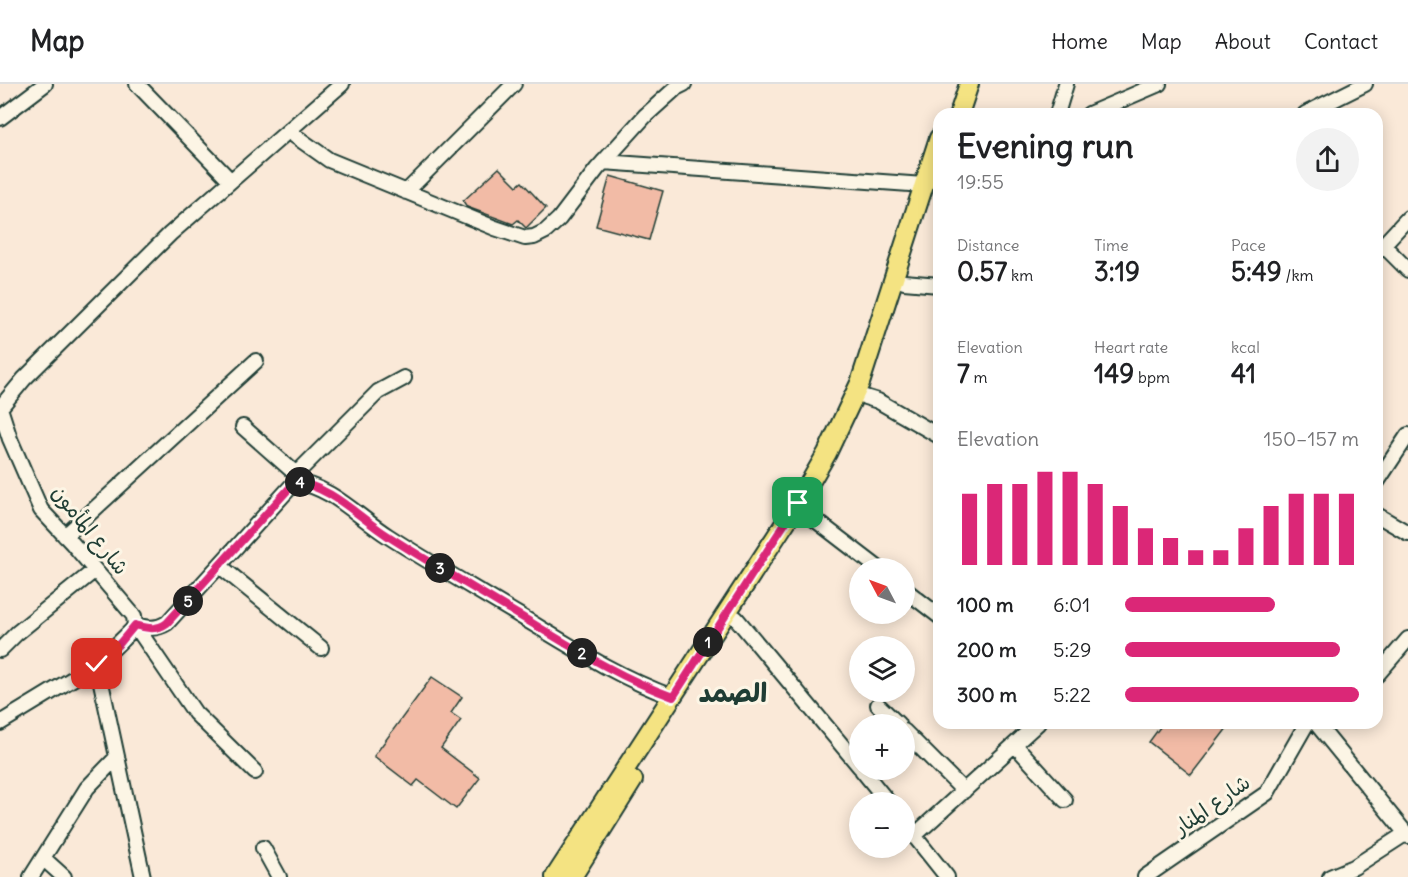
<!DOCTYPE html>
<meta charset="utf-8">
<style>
:root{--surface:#fff;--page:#f2f2f2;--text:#202124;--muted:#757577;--line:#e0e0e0;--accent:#db2777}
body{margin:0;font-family:Delius,"Playpen Sans Arabic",sans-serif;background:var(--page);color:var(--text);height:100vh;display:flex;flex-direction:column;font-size:22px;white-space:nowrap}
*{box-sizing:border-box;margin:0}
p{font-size:20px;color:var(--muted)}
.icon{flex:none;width:33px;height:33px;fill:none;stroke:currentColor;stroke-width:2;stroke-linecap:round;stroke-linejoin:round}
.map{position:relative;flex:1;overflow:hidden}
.side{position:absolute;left:933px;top:24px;width:450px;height:621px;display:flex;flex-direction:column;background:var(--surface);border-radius:18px;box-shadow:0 3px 15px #0003}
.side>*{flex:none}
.needle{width:39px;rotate:311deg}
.controls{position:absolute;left:849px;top:474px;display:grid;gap:12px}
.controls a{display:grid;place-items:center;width:66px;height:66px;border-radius:50%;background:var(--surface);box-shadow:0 3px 15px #0003;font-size:30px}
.pin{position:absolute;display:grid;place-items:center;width:51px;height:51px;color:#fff;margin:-26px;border-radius:12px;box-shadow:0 3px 9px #0006}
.km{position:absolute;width:30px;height:30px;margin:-15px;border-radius:50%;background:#222;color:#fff;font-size:16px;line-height:30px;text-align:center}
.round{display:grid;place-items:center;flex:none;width:63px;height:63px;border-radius:32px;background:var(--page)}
.overview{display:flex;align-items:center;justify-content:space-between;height:102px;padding:0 24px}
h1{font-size:33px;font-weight:800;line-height:45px}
.stats{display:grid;grid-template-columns:repeat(3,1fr);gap:9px;height:102px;padding:6px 24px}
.stats div{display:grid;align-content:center}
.stats b{font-size:26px;font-weight:800}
.stats small{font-size:16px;font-weight:400}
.stats p{font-size:16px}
.chart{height:168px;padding:12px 24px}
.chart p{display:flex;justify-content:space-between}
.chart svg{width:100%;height:108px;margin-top:6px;stroke:var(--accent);stroke-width:6}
ul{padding:0 24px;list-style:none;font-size:20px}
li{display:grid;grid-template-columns:96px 72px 1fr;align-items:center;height:45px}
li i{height:15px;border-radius:8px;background:var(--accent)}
header{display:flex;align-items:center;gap:36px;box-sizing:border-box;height:84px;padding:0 30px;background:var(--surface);border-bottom:2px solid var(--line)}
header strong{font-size:28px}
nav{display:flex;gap:33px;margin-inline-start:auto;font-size:21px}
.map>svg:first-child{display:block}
.building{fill:#f2bba6;stroke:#1f3d34;stroke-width:1.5}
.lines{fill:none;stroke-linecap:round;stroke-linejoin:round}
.minor-casing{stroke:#1f3d34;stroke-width:18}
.major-casing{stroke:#1f3d34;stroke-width:22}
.minor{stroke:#fcf5e5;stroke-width:14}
.major{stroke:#f4e382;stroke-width:18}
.route-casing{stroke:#fff;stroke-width:12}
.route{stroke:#db2777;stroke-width:8}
.labels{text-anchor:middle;stroke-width:6;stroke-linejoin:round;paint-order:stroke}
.street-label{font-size:21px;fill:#1f3d34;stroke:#fcf5e5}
.district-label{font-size:27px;font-weight:bold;fill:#1f3d34;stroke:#fcf5e5}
</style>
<header>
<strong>Map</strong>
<nav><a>Home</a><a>Map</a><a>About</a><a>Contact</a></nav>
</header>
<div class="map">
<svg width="1408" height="793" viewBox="0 0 1408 793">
<rect width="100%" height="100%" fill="#fae9d8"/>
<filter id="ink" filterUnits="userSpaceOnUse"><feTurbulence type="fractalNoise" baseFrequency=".0167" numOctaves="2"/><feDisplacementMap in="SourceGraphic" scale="12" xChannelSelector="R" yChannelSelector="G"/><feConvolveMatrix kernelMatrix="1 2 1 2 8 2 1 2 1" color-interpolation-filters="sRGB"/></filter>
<g filter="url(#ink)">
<!-- building -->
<path class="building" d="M499,84L517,102L522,98L546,124L526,144L518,136L513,140L467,123L463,117Z
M610,92L663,107L649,156L596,142Z
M432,593L462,613L451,629L461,636L441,664L480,694L456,725L418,696L413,702L374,672Z
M1163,639H1231L1191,691L1149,658Z"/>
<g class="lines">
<!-- minor casing -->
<g class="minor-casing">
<path id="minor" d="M137,0L230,96
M1057,30L1066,0
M1089,30L1159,0
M1305,30L1365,0
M0,34L45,0
M288,47L329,76L495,144L525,154L534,153L546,147L559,135L597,85L645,32L676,4L684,0
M603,78L924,101
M406,108L514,0
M1383,161L1408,134
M1377,167L1383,161L1408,186
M904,198L939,201
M865,313L878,317L939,352
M296,390L378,308L404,294
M295,398C331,402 358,433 388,452C430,479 474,504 517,530C567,560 617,593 673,613
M1377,398L1408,351
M805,428L878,484
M1377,431L1408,449
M65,452L256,277
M220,482L321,564
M904,505L939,532
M736,534L860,683
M135,541C147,544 156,546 167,539L295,398L296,390L243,343
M135,541L195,629L255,688
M0,566L17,549L95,486
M1377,591L1408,555
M878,621L898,640
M0,639L97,580
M1316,639L1408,752
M904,647L964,707
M1015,661L1065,716
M862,686L888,718
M904,739L947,793
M914,752L1038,639
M263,764L279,793
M43,774L64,793
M31,793L87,704L117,673
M143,793L97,580L132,546L135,541L134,532L72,459L41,426L10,355L0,324L24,295L170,150L342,0
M1145,793L1267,709L1307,639
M1330,793L1354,783L1405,750"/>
</g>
<!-- major casing -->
<g class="major-casing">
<path id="major" d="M959,30L969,0
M555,793L798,419L827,369L860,299L939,54
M572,793L633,696"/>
</g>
<!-- minor -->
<use href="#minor" class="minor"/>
<!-- major -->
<use href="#major" class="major"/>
</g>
</g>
<g class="lines" filter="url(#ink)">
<!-- route casing -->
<g class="route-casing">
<path id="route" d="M97,580L120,559L135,541C147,544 156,547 167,539L295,398C331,402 358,433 388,452C430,479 474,504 517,530C567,560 617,593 673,613L798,419"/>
</g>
<!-- route -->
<use href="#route" class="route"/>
</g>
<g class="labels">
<!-- street labels -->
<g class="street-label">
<text transform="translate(90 446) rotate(51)" y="7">شارع المأمون</text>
<text transform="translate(1212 721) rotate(-35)" y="7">شارع المنار</text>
</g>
<!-- district labels -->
<g class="district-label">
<text x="733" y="618">الصمد</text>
</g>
</g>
</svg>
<div class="controls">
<a><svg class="needle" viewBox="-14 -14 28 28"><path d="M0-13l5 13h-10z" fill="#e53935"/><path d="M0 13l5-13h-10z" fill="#757577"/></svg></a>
<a><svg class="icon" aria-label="layers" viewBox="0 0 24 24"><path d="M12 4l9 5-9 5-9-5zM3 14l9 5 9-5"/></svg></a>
<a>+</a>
<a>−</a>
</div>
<div class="pin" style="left:798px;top:419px;background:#1e9e55"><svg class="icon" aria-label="arrive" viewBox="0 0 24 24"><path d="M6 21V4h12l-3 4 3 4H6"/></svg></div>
<div class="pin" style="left:97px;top:580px;background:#d93025"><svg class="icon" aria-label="check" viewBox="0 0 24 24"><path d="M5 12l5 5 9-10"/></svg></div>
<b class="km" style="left:708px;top:558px">1</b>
<b class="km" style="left:582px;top:569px">2</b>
<b class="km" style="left:440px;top:484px">3</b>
<b class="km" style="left:300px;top:398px">4</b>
<b class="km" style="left:188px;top:517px">5</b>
<section class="side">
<div class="overview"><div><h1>Evening run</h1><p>19:55</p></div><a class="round"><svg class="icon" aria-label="share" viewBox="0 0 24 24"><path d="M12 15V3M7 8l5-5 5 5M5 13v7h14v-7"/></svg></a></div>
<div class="stats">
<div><p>Distance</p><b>0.57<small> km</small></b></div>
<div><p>Time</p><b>3:19</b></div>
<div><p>Pace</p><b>5:49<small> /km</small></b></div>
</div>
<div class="stats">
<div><p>Elevation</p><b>7<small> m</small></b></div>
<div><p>Heart rate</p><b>149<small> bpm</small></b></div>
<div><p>kcal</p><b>41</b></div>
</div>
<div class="chart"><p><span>Elevation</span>150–157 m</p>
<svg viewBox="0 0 160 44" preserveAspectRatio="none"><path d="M5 44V15M15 44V11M25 44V11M35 44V6M45 44V6M55 44V11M65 44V20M75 44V29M85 44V33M95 44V38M105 44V38M115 44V29M125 44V20M135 44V15M145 44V15M155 44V15"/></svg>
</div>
<ul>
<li><b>100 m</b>6:01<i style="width:64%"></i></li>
<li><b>200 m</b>5:29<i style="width:92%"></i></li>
<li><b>300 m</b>5:22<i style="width:100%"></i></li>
</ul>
</section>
</div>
